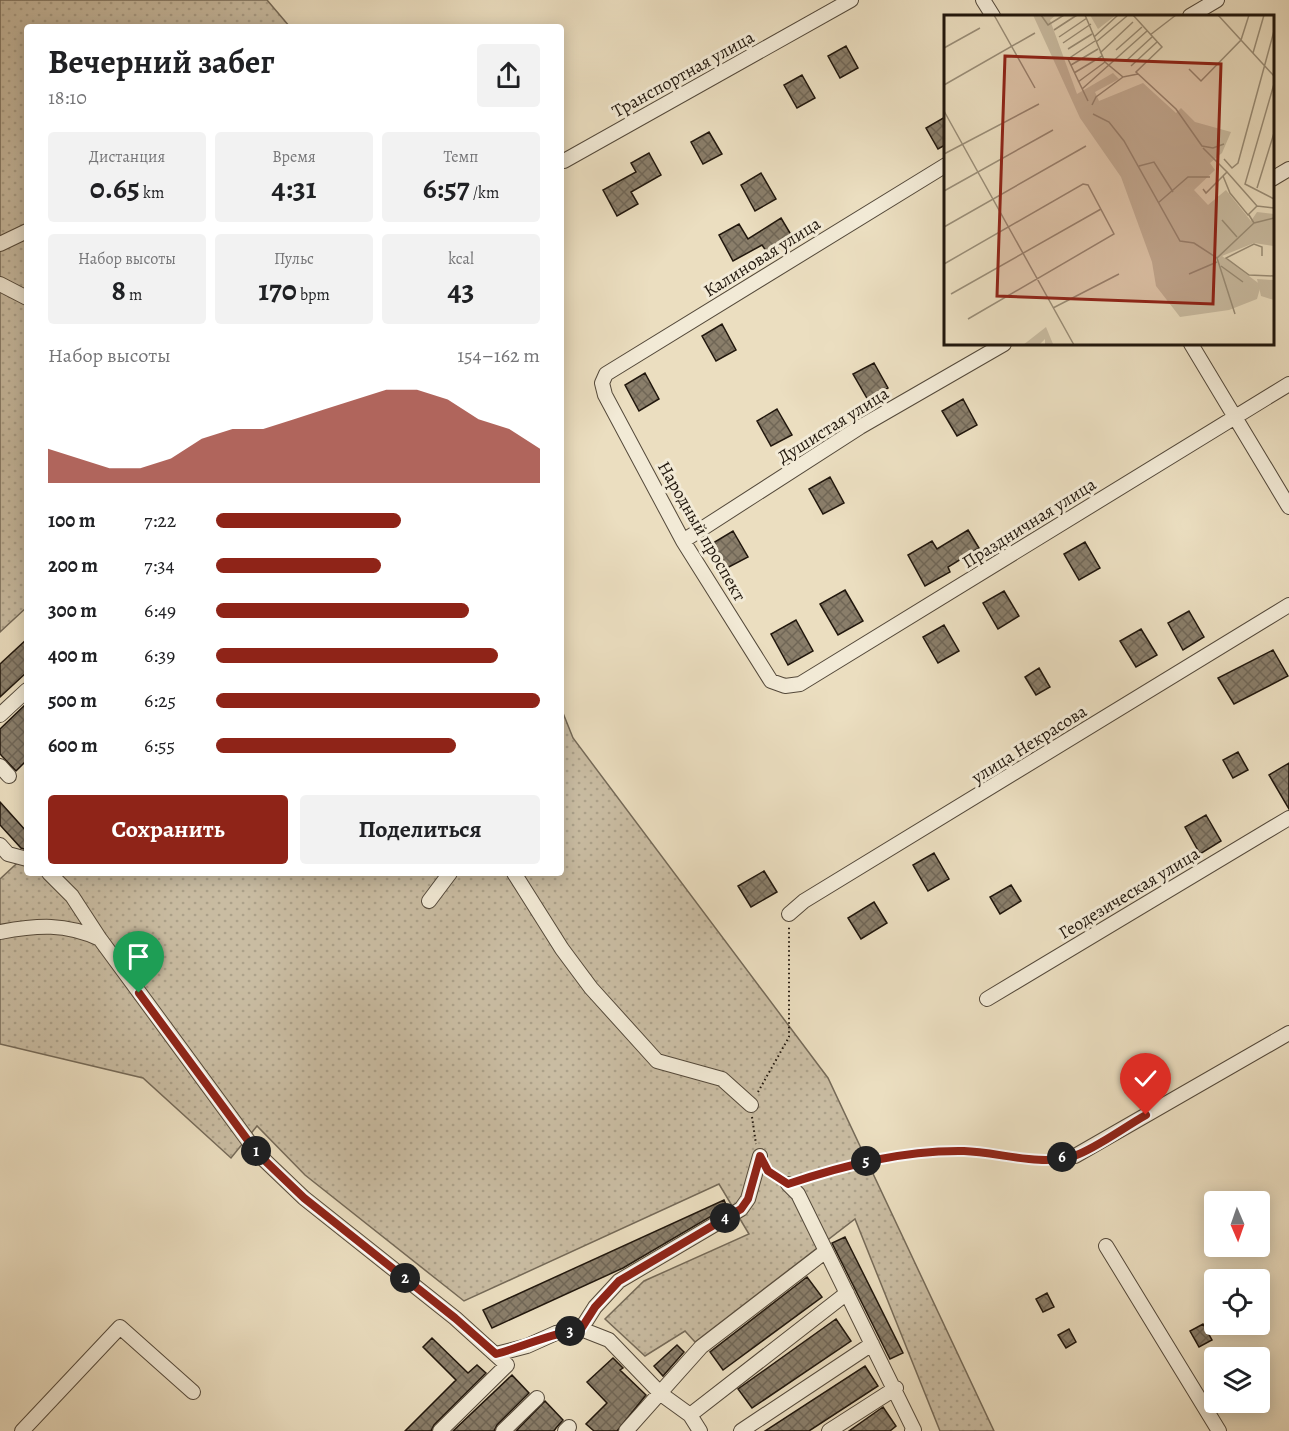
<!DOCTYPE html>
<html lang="ru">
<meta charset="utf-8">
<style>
:root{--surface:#fff;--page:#f2f2f2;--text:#202124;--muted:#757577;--accent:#8f2418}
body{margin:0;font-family:Alegreya,serif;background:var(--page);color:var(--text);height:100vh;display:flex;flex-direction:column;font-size:22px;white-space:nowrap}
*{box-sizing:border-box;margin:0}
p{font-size:20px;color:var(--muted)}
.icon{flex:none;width:33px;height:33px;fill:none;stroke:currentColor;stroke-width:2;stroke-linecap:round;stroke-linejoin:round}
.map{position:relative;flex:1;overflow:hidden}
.panel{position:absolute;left:24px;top:24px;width:540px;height:852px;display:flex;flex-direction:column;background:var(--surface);border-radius:6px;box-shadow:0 3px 15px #0003}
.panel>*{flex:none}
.needle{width:39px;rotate:178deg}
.tools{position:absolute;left:1204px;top:1191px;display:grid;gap:12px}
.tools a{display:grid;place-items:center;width:66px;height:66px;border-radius:6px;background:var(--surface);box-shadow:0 3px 15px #0003;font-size:30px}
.pin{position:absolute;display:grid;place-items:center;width:51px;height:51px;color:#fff;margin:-62px -26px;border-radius:50% 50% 50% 0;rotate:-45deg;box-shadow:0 0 6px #0007}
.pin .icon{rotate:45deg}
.km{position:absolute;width:30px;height:30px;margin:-15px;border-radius:50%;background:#222;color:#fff;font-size:16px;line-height:30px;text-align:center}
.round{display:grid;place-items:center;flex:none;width:63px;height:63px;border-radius:6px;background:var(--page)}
.overview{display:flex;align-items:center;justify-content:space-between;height:102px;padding:0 24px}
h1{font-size:33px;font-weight:700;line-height:45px}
.figures{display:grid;grid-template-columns:repeat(3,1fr);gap:9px;height:102px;padding:6px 24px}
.figures div{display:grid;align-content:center;border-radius:6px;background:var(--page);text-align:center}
.figures b{font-size:30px;font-weight:700}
.figures small{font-size:16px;font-weight:400}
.figures p{font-size:16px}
.chart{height:168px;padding:12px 24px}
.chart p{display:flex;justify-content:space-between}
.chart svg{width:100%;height:108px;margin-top:6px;fill:var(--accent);opacity:.7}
.button{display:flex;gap:12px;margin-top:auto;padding:12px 24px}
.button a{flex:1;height:69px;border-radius:6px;background:var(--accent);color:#fff;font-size:24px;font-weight:700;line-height:69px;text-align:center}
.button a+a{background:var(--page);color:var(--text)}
ul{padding:0 24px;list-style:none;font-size:20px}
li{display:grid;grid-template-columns:96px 72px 1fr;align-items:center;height:45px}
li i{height:15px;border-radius:8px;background:var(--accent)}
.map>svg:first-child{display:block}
.grass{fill:url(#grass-dots);stroke:#756a58;stroke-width:1.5}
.building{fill:url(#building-cross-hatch);stroke:#21170d;stroke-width:1.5}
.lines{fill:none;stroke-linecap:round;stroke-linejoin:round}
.minor-casing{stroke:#54493a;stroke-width:16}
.path{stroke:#21170d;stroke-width:2;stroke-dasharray:1.5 3;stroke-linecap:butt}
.minor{stroke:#f2ead6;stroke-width:14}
.route-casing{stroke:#fff;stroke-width:12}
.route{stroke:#8f2418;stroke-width:8}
.labels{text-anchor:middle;stroke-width:6;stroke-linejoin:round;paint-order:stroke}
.street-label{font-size:18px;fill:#21170d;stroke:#f2ead6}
.inset-road{fill:none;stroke:#9a8e78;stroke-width:1.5}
.view{fill:#8f2418;fill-opacity:0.15;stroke:#8f2418;stroke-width:3}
.inset-edge{fill:none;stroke:#21170d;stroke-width:3}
</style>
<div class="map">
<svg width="1289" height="1431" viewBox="0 0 1289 1431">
<defs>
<pattern id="grass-dots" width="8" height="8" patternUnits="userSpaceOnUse" patternTransform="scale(1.5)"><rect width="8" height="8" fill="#c9bca2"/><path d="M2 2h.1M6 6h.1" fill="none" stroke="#aca18a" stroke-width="1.8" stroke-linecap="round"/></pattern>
<pattern id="building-cross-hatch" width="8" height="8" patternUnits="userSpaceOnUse" patternTransform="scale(1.5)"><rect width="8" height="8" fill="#8a7e6a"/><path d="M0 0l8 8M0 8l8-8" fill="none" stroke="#706656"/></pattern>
</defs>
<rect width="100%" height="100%" fill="#ebdec0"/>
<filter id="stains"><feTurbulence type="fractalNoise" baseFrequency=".00333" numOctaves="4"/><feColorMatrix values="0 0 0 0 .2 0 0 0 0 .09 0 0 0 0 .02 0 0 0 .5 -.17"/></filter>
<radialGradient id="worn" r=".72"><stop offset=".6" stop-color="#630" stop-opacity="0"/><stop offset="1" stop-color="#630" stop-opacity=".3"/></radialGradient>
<!-- grass -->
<path class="grass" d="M0,0H267L290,27H27V607L0,632Z
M561,708L573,738L828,1078L994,1431H940L855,1219L695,1342L685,1331L645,1356L605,1319L644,1281L749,1234L719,1184L464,1301L305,1175L257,1126L231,1158L143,1078L0,1044V879L27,854V873H561Z"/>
<!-- building -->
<path class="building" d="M846,46L858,68L840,78L828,56Z
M802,75L815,98L797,108L784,85Z
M945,117V145L938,149L926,128Z
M709,132L722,154L703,164L691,142Z
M649,153L661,175L631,192L638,204L617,216L603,190L636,172L631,163Z
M761,173L776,199L755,211L741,185Z
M781,218L793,238L768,254L762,245L733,261L719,235L739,224L748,239Z
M722,324L736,350L716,361L702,336Z
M874,363L888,388L868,400L853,374Z
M645,373L659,399L639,411L625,385Z
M963,399L977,425L957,436L942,411Z
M777,409L792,435L771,446L757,421Z
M830,477L844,503L823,514L809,489Z
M968,530L979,548L948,567L950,572L925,586L908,555L932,541L937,549Z
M733,531L748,557L727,568L713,543Z
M1085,542L1100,568L1079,580L1064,554Z
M845,590L863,621L838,635L820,604Z
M1004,591L1019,616L998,629L983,603Z
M1189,611L1204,637L1183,650L1168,623Z
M796,620L813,651L788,665L771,634Z
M944,625L959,651L938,663L923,637Z
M1141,629L1157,655L1136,667L1120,641Z
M27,639V672L0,697V664Z
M1273,650L1288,676L1234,704L1218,678Z
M1039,668L1050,687L1036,695L1025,677Z
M27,703V760L16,771L0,754V729Z
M1238,752L1248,770L1233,778L1223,760Z
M1289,763V809L1269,775Z
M0,802L27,832V850L21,848L0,825Z
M1206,815L1221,841L1200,854L1185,827Z
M934,853L949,879L928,891L913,865Z
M764,871L777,892L751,907L738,886Z
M1011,885L1021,901L1000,914L990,897Z
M874,902L887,923L861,939L848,918Z
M724,1200L727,1207L623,1268L492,1328L483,1310Z
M845,1237L903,1353L890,1359L832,1243Z
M807,1277L822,1297L723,1370L710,1352Z
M1047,1293L1054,1307L1043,1312L1036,1299Z
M836,1319L851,1341L752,1408L738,1389Z
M1203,1324L1212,1340L1199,1347L1190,1331Z
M1069,1329L1076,1342L1066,1348L1058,1335Z
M432,1338L468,1373L477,1365L486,1373L434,1425L431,1431H405L456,1380L423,1347Z
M677,1345L684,1352L663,1376L654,1366Z
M613,1358L623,1368L620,1370L646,1395L617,1431H594L586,1424L607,1403L587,1382Z
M865,1366L878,1386L809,1431H765Z
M512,1375L529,1393L497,1425L494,1431H453Z
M545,1401L563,1420L556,1428L554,1431H516Z
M883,1407L896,1426L890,1431H849Z"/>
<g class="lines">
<!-- minor casing -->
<g class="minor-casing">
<path id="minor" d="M983,0L993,16
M1190,16L1217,0
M564,161L851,0
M946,165L606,374L602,383L605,395L683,541L771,681L785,686L800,684L1289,384
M1272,179L1289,169
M0,244L27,231
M0,284L27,298
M1191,344L1289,507
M683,541L860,427L1004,344
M0,715L27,690
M0,766L9,776
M0,845L8,854L27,859
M49,873L72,896L100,939
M514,873L562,949L591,988L657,1061L722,1079L751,1105
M429,901L450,873
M789,914L804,901L1289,605
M0,932C38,925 65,923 100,939L258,1154L304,1198L455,1318L507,1365L440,1431
M987,999L1289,818
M1075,1156L1289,1033
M788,1184L798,1194L914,1430L912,1431
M1106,1246L1219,1431
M581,1329L595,1307L619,1281L741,1209L748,1199L760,1156
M496,1354L527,1346L556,1333L581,1329L609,1340L661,1394L690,1415L700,1431
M690,1415L847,1293
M22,1431L120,1327L193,1392
M503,1431L537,1398
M565,1431L569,1427
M626,1431L701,1347L826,1251
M741,1431L872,1344
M829,1431L896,1388"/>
</g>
<!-- path -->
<path class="path" d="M758,1092L789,1037V926
M752,1117L756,1144
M802,1179C853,1162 912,1149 966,1152C998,1153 1030,1162 1063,1157"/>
<!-- minor -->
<use href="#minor" class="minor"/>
</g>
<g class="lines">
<!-- route casing -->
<g class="route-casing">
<path id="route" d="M139,993L258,1154L304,1198L455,1318L496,1354C525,1346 552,1333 581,1329L595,1307L619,1281L741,1209L748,1199L760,1156L768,1171L788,1184C845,1165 904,1150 964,1151C999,1152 1040,1167 1074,1156C1095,1149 1126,1126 1146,1115"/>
</g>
<!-- route -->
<use href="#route" class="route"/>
</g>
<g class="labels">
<!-- street labels -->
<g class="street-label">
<text transform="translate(683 74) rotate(-29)" y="6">Транспортная улица</text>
<text transform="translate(762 257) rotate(-32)" y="6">Калиновая улица</text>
<text transform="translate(833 425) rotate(-32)" y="6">Душистая улица</text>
<text transform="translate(1029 523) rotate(-32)" y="6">Праздничная улица</text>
<text transform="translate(702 531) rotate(60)" y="6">Народный проспект</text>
<text transform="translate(1029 744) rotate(-32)" y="6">улица Некрасова</text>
<text transform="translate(1129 893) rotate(-31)" y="6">Геодезическая улица</text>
</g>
</g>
<!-- overview -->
<g transform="translate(944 15)">
<rect width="330" height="330" fill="#ebdec0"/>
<path d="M89,0H112L106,5L133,79L169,58L175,64L151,77L155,86L199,68L232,98L237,93L251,107L287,117L278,138L266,148L271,155L250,175L264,190L282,175L307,206L313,197L330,199V231L310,228L278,241L317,270L313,284L285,295L236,302L212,271L208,247L177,162L136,103ZM146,0H172L154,14Z" fill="#c9bca2"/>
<path d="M313,264L330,265V285L317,281ZM102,312L109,329L101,330V324L95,330H79Z" fill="#c9bca2"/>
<path class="inset-road" d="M50,0L91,73M97,0L104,10L120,0M141,0L161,47L179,62L194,59M189,0L218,32L192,57L232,94L258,131L269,133L280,129M274,0L330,61M110,15L133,0M206,20L232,0M115,22L143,3M150,22L174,0M152,27L183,1M119,28L147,9M0,33L36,13M124,34L148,19M172,35L198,12M156,38L189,7M309,38L320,0M182,46L208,22M127,50L154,34M187,51L213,27M245,54L257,66L297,25L305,0M130,58L158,41M134,67L161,47M330,69L301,169L330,184M0,70L91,18M138,74L203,16M144,86L124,44L151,26M148,90L152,82L179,62M0,96L130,330M149,99L165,107L180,126L236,226L250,228L273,243M259,133L283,157L279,161L286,178L304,200L313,191L330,193M0,139L95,89M280,144L288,153L294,148L330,16M195,151L210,147L229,177M283,157L313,191M313,173L330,118M259,174L262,178L279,161M0,176L109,115M214,188L244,162H266M278,205L293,222M310,208L330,203M0,212L142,131M318,241V232L310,229L282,243L305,260L330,261M0,249L139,169L144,170L170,219L24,304M277,251L299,267M245,259L273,247M7,279L157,194M109,293L175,259M291,299L273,243L310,208L305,200"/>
<path class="view" d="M61,41L277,49L269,289L53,281Z"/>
<rect width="330" height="330" class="inset-edge"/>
</g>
<rect width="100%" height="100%" filter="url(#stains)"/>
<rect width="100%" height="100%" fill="url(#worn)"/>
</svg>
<div class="tools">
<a><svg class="needle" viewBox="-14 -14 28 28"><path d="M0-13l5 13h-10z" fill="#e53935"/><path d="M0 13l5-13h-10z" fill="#757577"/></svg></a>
<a><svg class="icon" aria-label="locate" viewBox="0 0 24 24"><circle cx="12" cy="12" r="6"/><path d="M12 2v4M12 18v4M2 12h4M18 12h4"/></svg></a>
<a><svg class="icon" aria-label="layers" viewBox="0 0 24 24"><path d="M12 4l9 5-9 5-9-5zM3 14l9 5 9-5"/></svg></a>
</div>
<div class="pin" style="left:139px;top:993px;background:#1e9e55"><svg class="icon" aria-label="arrive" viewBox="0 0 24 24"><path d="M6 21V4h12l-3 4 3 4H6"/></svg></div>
<div class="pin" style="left:1146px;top:1115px;background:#d93025"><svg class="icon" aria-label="check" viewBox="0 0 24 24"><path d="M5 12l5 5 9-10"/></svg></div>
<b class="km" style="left:256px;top:1151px">1</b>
<b class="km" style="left:405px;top:1278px">2</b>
<b class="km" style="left:570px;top:1331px">3</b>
<b class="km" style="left:725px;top:1218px">4</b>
<b class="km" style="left:866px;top:1161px">5</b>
<b class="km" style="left:1062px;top:1157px">6</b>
<section class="panel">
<div class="overview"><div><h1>Вечерний забег</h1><p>18:10</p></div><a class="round"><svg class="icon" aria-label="share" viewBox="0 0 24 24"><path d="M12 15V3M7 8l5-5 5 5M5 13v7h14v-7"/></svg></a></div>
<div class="figures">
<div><p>Дистанция</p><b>0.65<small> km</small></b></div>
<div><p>Время</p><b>4:31</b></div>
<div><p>Темп</p><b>6:57<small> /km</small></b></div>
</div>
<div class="figures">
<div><p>Набор высоты</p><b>8<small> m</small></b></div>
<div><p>Пульс</p><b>170<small> bpm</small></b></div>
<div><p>kcal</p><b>43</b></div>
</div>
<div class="chart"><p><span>Набор высоты</span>154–162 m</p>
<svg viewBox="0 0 160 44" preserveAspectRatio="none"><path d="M0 44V30L10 34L20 38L30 38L40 34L50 26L60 22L70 22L80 18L90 14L100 10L110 6L120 6L130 10L140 18L150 22L160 30V44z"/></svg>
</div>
<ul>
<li><b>100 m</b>7:22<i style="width:57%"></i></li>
<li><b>200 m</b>7:34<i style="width:51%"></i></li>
<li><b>300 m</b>6:49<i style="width:78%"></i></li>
<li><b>400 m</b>6:39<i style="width:87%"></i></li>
<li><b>500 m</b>6:25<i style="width:100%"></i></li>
<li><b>600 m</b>6:55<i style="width:74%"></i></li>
</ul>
<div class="button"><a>Сохранить</a><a>Поделиться</a></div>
</section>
</div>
